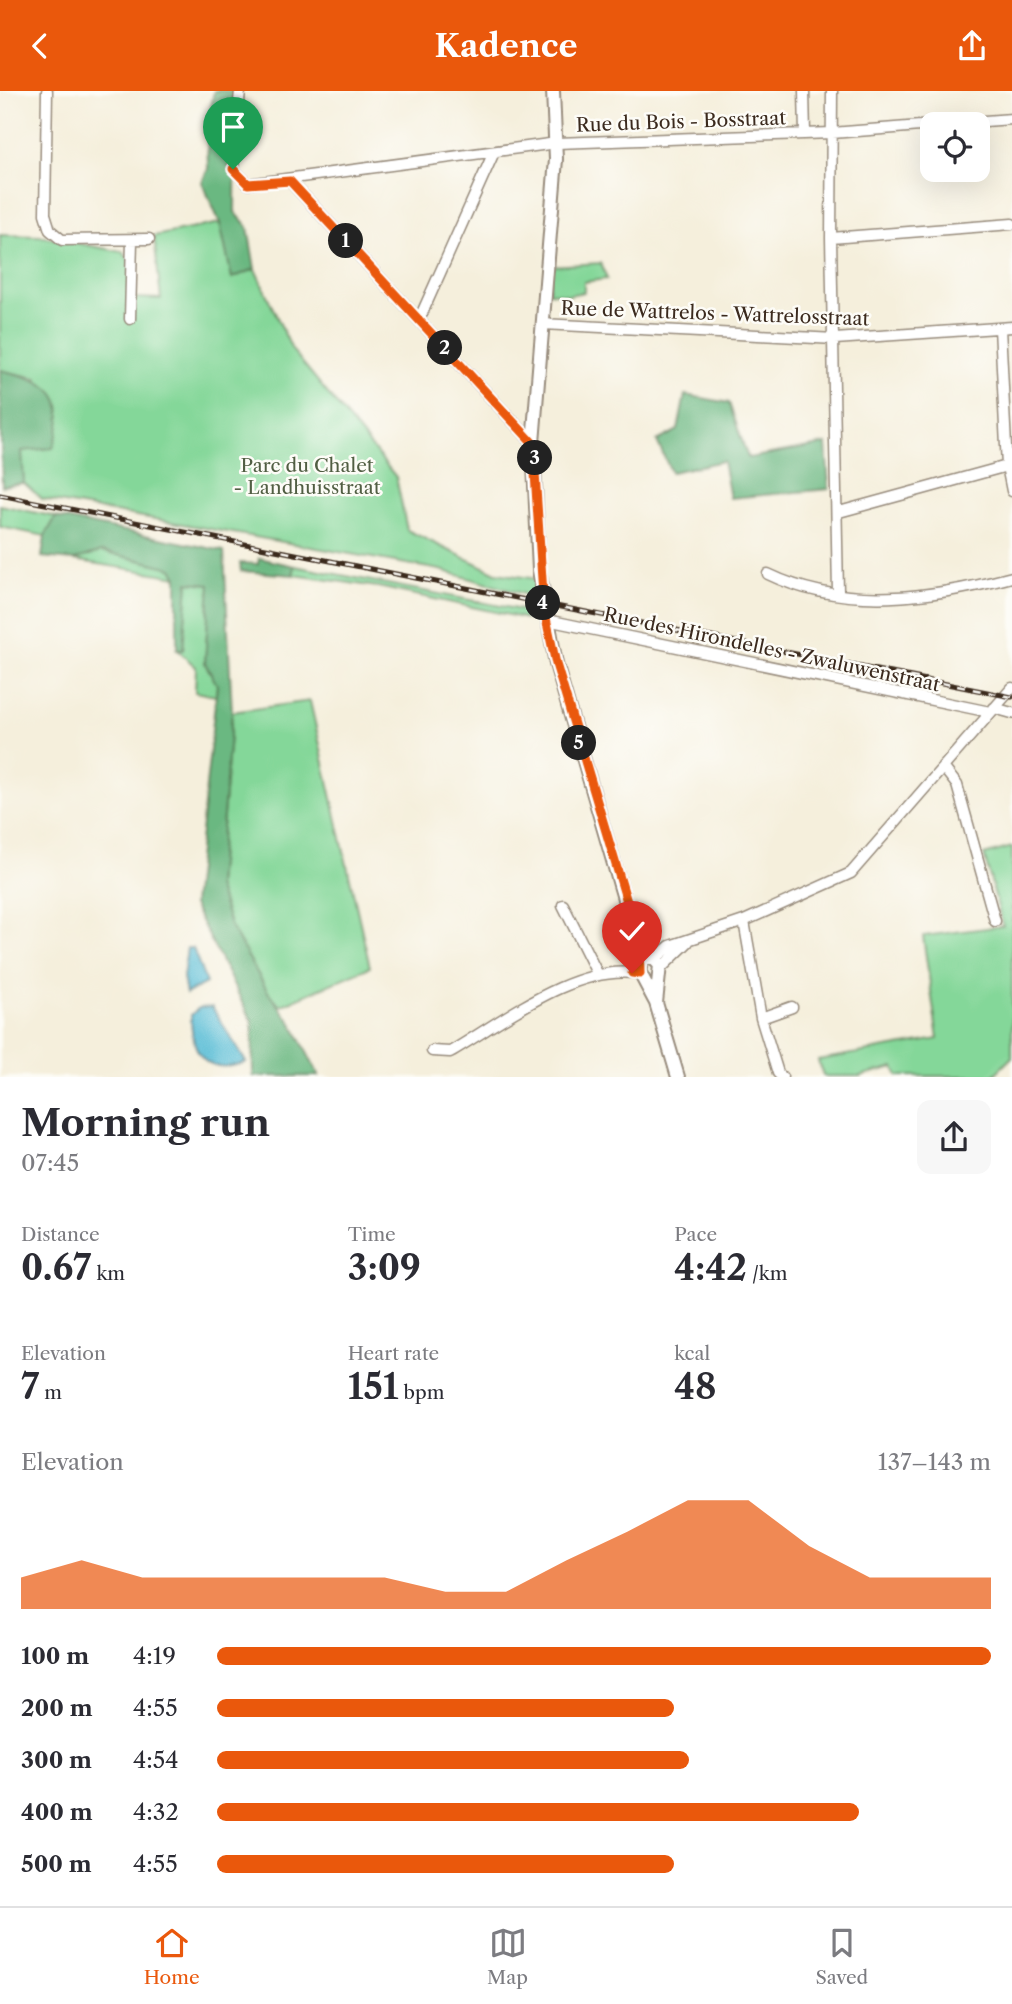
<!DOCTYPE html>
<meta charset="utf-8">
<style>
:root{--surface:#fff;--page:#f7f7f7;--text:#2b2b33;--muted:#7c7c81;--line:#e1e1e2;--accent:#ea580c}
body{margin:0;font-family:"Libre Caslon Text",serif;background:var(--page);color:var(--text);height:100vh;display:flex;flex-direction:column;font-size:26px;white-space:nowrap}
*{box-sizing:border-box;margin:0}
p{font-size:23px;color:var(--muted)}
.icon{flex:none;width:38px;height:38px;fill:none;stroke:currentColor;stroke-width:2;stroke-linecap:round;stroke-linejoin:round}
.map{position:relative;height:986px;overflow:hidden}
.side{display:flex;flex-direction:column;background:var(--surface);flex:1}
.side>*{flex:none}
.controls{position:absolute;left:920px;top:21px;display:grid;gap:14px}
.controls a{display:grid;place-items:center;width:70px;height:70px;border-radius:14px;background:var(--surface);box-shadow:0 7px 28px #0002;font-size:35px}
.pin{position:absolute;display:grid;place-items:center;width:60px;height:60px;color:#fff;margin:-72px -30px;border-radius:50% 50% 50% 0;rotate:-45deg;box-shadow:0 0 7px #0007}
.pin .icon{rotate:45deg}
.km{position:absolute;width:35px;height:35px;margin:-18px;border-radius:50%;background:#222;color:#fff;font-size:19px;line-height:35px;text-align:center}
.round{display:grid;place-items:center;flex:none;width:74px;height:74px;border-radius:14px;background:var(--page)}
.overview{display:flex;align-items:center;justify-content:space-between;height:119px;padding:0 21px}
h1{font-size:38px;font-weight:700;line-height:52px}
.stats{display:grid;grid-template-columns:repeat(3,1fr);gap:10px;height:119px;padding:7px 21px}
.stats div{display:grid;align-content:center}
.stats b{font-size:35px;font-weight:700}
.stats small{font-size:19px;font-weight:400}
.stats p{font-size:19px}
.chart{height:196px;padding:14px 21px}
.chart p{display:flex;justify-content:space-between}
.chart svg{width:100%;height:126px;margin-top:7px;fill:var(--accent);opacity:.7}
ul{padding:0 21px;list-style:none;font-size:23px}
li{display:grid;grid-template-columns:112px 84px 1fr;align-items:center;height:52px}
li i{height:18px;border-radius:9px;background:var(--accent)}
header{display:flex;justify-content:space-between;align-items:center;height:91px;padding:0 21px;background:var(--accent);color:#fff;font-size:32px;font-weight:700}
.tab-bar{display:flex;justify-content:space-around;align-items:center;height:98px;border-top:2px solid var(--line);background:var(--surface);font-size:19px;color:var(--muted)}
.tab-bar a{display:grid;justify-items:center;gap:4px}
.tab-bar .selected{color:var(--accent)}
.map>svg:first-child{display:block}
.green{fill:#84d799;stroke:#60805c;stroke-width:2}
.forest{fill:#6bb881;stroke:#537150;stroke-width:2}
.water{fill:#57bcd5;stroke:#49737a;stroke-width:2}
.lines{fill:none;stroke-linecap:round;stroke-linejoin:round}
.minor-casing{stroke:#988c7d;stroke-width:13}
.tertiary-casing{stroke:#988c7d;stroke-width:16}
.minor{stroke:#fff;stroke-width:10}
.tertiary{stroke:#fff;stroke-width:12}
.rail-casing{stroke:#3b2a1e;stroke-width:5}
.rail{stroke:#fdfcf7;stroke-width:2.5;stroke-dasharray:8;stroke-linecap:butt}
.route-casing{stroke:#fff;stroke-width:14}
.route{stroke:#ea580c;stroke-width:9}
.labels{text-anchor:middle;stroke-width:5;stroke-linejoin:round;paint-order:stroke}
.street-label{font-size:19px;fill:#3b2a1e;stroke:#fdfcf7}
.park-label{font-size:19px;fill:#515e43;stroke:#fdfcf7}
</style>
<header><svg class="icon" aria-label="back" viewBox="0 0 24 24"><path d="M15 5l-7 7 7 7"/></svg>Kadence<svg class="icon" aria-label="share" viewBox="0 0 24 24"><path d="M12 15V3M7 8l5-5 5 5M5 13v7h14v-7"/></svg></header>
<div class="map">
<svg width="1012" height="986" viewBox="0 0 1012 986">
<rect width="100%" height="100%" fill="#fdfcf7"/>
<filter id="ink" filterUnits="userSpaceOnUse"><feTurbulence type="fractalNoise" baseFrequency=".0143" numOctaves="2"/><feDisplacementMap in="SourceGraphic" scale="14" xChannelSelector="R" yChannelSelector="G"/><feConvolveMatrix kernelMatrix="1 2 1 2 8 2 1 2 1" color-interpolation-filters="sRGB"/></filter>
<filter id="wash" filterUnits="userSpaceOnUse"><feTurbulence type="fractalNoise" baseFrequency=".00686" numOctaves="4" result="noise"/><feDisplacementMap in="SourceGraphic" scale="28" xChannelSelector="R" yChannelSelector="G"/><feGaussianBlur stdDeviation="1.57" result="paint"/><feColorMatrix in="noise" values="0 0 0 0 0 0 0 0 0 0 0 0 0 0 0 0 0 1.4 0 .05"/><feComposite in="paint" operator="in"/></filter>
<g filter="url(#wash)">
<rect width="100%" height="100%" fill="#f5efdc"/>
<!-- green -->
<path class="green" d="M220,132L232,187L255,178L292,259L396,386L407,439L496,482L538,488L537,507L440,479L42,408L24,392L21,360L37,287L0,279V144L40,145L123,161L129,169L134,207L161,208L154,145Z
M601,172L607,188L584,191V201L569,204L549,201L550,175Z
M0,414L56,426L45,445L0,436Z
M102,460L172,477L177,486L74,469Z
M295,475L542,523V531L378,496L293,484Z
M188,491L210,493L205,572L217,593L216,605L195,601L196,576L177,559H183Z
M310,610L370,876L280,915L268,901L231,836L217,795L232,621Z
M1012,756V966L993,985H898L894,976L860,985H823L818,969L938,948L923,845L1003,835L984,764Z"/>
<!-- forest -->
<path class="forest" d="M214,0H236L235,121L248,136L255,178L232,187L220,132L202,91L208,78L207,40Z
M0,279C50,290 73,302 53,357L22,360L24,392L2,395Z
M685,304L729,312L748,367L826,353L829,398L730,407L723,370L671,381L657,350L678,339Z
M56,426L224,460L232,621L217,795L231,836L268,901L292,932L319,985H253L252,930L193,814L217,594L205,572L210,493L188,491L183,559H177V486L172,477L102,460L74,469L42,466L45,445Z
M259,467L295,475L293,484L241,480L240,472L258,473Z"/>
<!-- water -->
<path class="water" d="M187,857H193L206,892L186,903L183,886Z
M212,916L246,971C205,986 191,962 191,924L199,917Z"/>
</g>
<g filter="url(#ink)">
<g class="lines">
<!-- minor casing -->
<g class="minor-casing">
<path id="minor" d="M47,0L45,123L50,139L62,149L149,148
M240,0L233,78L248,93L557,52L832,42L933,34
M804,0L805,43
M832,0L831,147L838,501
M944,33L1012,28
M290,90L533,352
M831,147L1012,133
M130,228L132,149
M419,229L494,61
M542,233L835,248L1012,236
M1000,237L1007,375L1012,400
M839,421L1007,375
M768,483C844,520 933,507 1012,486
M547,529L990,621
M994,617L1012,622
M943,676L957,694L995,830
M563,814L598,884
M744,830L761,927L778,982L782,986
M655,868L670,855L744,830L851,782L1012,597
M660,878L688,851
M761,927L792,916
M432,960L450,961C503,930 577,871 640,883"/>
</g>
<!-- tertiary casing -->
<g class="tertiary-casing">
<path id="tertiary" d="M553,0L556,68L533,352L539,479L556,573L642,870
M646,860L660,874L656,912
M651,866L642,870L639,880L656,912L678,986"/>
</g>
<!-- minor -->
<use href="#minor" class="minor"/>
<!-- tertiary -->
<use href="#tertiary" class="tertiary"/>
<!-- rail casing -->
<g class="rail-casing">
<path id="rail" d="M0,404L1012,606"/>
</g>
<!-- rail -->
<use href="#rail" class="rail"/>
</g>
</g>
<g class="lines" filter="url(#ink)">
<!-- route casing -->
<g class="route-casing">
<path id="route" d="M233,78L248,93L290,90L533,352L544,518L556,573L639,851L640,883L632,882"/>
</g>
<!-- route -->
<use href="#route" class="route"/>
</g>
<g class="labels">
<!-- street labels -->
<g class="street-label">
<text transform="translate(681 30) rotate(-2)" y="7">Rue du Bois - Bosstraat</text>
<text transform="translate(715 222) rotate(2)" y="7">Rue de Wattrelos - Wattrelosstraat</text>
<text transform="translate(772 558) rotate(12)" y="7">Rue des Hirondelles - Zwaluwenstraat</text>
</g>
<!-- park labels -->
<g class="park-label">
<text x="307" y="381">Parc du Chalet<tspan x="307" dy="22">- Landhuisstraat</tspan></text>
</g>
</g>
</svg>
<div class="controls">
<a><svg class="icon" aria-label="locate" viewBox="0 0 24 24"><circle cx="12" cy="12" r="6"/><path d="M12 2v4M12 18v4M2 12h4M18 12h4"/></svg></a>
</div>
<div class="pin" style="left:233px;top:78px;background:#1e9e55"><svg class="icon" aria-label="arrive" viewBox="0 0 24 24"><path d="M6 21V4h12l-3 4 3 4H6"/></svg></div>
<div class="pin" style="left:632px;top:882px;background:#d93025"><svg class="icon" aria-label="check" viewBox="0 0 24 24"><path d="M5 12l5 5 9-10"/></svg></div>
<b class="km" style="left:346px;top:150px">1</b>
<b class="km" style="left:445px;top:257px">2</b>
<b class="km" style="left:535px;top:367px">3</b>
<b class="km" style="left:543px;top:512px">4</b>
<b class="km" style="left:579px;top:652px">5</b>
</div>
<section class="side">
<div class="overview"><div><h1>Morning run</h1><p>07:45</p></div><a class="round"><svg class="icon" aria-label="share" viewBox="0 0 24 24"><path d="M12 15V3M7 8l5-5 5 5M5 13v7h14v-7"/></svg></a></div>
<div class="stats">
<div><p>Distance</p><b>0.67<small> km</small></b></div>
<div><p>Time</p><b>3:09</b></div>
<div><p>Pace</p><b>4:42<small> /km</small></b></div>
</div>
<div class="stats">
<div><p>Elevation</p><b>7<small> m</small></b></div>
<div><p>Heart rate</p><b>151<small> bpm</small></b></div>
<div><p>kcal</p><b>48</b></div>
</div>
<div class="chart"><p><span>Elevation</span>137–143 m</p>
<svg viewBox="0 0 160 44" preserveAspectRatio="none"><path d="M0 44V33L10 27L20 33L30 33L40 33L50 33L60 33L70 38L80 38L90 27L100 17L110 6L120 6L130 22L140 33L150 33L160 33V44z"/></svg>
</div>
<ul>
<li><b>100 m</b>4:19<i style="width:100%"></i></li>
<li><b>200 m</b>4:55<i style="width:59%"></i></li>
<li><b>300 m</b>4:54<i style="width:61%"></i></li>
<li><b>400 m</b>4:32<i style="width:83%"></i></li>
<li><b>500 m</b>4:55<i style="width:59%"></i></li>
</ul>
</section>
<nav class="tab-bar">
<a class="selected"><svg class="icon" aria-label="home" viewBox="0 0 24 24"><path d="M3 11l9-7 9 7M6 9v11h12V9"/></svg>Home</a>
<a><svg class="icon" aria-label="map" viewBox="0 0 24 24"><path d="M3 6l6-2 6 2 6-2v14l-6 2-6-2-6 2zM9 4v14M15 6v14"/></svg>Map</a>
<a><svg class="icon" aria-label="saved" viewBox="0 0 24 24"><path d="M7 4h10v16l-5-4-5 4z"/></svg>Saved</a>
</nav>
